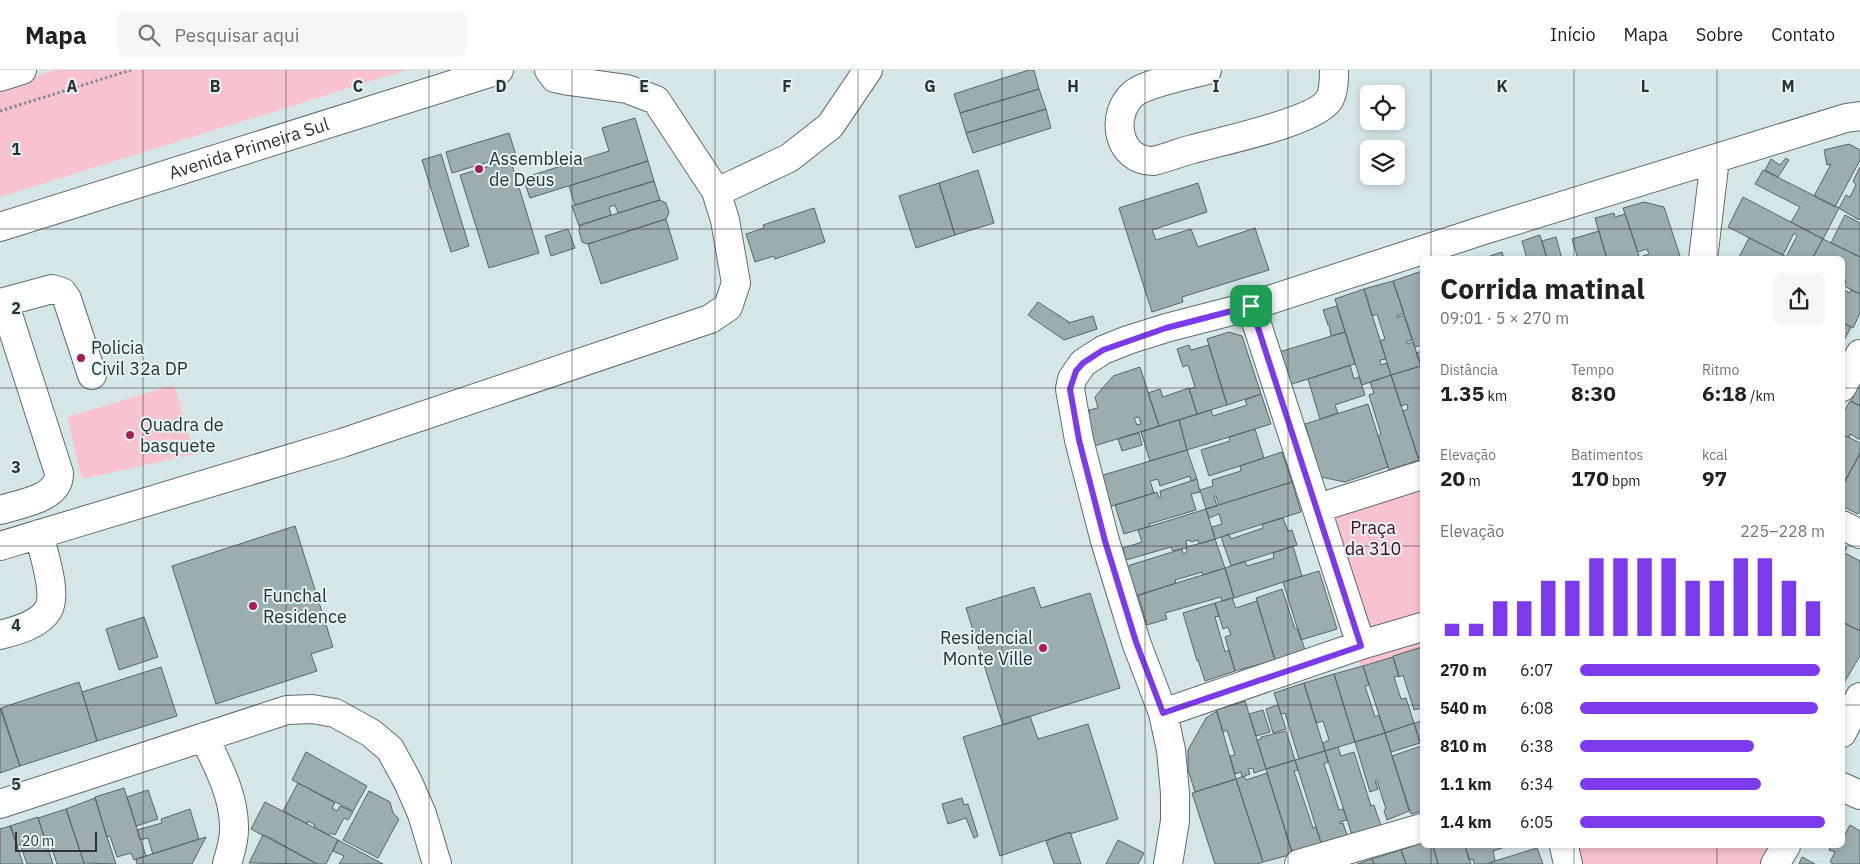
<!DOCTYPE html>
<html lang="pt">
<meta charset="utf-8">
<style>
:root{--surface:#fff;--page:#f6f6f6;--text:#202124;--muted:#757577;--line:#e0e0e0;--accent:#7c3aed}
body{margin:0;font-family:"IBM Plex Sans",sans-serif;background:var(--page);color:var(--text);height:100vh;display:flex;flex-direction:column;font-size:19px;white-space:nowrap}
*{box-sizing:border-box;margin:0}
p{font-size:16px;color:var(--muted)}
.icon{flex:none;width:28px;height:28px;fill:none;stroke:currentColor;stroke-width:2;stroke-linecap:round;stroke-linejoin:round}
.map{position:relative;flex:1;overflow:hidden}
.details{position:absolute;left:1420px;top:186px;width:425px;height:592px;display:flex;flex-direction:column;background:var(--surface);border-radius:8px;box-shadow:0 2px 8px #0003}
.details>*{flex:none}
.fabs{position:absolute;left:1360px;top:15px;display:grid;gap:10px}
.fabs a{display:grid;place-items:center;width:45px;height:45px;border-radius:8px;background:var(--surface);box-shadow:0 2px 8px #0003;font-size:25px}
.scale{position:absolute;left:15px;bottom:12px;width:82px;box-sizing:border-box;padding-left:5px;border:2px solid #2b3233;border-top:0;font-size:14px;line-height:18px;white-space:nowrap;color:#2b3233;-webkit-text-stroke:4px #e2f4f6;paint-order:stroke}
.pin{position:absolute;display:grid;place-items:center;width:42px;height:42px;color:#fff;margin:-21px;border-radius:10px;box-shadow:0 2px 8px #0006}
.round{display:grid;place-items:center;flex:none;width:52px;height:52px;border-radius:8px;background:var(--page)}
.headline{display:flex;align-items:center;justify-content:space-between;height:85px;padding:0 20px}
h1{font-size:28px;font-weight:800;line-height:38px}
.stats{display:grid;grid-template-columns:repeat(3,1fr);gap:8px;height:85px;padding:5px 20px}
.stats div{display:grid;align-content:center}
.stats b{font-size:21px;font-weight:800}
.stats small{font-size:14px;font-weight:400}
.stats p{font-size:14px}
.chart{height:140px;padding:10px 20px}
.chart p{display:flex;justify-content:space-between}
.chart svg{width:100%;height:90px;margin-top:5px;stroke:var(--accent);stroke-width:6}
ul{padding:0 20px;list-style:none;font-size:16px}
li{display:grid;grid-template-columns:80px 60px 1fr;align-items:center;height:38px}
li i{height:12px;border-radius:6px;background:var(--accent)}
header{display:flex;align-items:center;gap:30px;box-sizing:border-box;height:70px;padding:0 25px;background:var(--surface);border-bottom:1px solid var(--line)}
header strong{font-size:24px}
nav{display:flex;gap:28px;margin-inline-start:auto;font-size:18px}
.search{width:350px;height:45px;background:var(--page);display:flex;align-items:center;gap:12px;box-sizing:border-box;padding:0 18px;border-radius:8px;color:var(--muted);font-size:19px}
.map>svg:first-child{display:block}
.green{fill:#f8c3ce}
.building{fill:#9cadaf;stroke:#576668;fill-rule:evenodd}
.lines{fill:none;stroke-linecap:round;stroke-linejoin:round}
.minor-casing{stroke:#5d6d6f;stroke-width:30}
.major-casing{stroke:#5d6d6f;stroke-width:30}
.path{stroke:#818d8f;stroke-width:3;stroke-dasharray:2.5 2.5;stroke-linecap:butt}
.minor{stroke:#fff;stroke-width:28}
.major{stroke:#fff;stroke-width:28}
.route-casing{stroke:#fff;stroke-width:10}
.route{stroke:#7c3aed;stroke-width:6}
.grid{fill:none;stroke:#2b3233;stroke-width:1;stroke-opacity:0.55}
.poi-dot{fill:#ab1b53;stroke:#e2f4f6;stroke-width:2}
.labels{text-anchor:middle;stroke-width:4;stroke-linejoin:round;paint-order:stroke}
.street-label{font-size:18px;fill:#2b3233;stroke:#e2f4f6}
.poi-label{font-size:18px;fill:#2b3233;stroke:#e2f4f6;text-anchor:start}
.park-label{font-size:18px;fill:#510323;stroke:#e2f4f6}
.grid-label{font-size:16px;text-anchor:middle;font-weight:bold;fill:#2b3233;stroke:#e2f4f6;stroke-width:4;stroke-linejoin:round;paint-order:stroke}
</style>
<header>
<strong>Mapa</strong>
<div class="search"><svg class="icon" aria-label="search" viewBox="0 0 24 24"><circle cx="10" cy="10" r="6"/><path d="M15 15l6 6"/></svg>Pesquisar aqui</div>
<nav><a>Início</a><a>Mapa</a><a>Sobre</a><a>Contato</a></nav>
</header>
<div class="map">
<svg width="1860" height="794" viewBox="0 0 1860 794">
<rect width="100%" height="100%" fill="#d5e6e9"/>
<!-- green -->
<path class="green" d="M55,0H407L0,127V17Z
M174,315L195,384L82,409L67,347Z
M1422,401V579L1361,597L1312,434Z
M1555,776H1798L1794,794H1558Z"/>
<!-- building -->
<path class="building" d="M1029,0H1034L1039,19L960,43L954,24Z
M1039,19L1046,39L966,63L960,43Z
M1046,39L1051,58L973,83L966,63Z
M635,48L648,91L530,128L523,108L609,81L602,58Z
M509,63L516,85L510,88L539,183L489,198L460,105L497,94L495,90L452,103L446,82Z
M1849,74L1860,80V90L1835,137L1814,126L1831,94L1827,95L1824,80Z
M441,84L469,176L451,182L422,90Z
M1786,88L1789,90L1778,107L1765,100L1771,89L1780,95Z
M648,91L654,111L575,135L569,116Z
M1860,97V149L1859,150L1839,138L1846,125L1850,127L1856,115L1853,111Z
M978,100L994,153L955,165L939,113Z
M1763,100L1839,138L1823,169L1791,152L1800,137L1755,114Z
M654,111L660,130L618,143L615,135L609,137L611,145L579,156L572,136Z
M939,113L955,165L916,178L899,126Z
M1198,113L1207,142L1152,160L1156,170L1191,159L1198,177L1255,158L1269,200L1182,227L1183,232L1152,242L1119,138Z
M1743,127L1823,169L1812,189H1790L1786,187L1797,166L1794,163L1783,185L1728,157Z
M660,130L666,133L669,143L666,149L588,174L582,172L579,161L580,155Z
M1644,132L1664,137L1681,189H1640V187L1649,184L1647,179L1638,182L1623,138Z
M814,138L825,172L775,189L774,186L755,192L746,164L764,158L763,155Z
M1614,143L1615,147L1625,144L1640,189H1607L1595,148Z
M1845,145L1860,153V187L1831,173Z
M666,149L678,189L601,214L588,174Z
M568,159L575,178L551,186L545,166Z
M1599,161L1607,189H1578L1572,169Z
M1540,165L1547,189H1527L1522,171Z
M1556,167L1562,189H1547L1542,171Z
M1749,168L1783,185L1790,189H1738Z
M1823,169L1860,187V224L1844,216L1846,211L1842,209V189H1812Z
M1502,182L1504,189H1484V188Z
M1422,201V275L1415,277L1393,211Z
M1393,211L1404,243L1397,246V248L1404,245L1412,270L1406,272L1407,274L1413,272L1421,296L1391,305L1380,271L1385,269L1377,244L1372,246L1364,219Z
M1364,219L1386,289L1380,290L1381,295L1387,293L1391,305L1362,315L1335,229Z
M1842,219L1850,223L1851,220L1860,224V243L1853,258L1842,252Z
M1038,232L1069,252L1068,253L1093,246L1097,259L1064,270L1028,245Z
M1337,236L1345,262L1331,266L1329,254L1328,255L1323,240Z
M1842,252L1851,257L1842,274Z
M1229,262L1242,266L1261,324L1227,335L1207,269Z
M1345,262L1355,294L1289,315L1279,282Z
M1189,275L1191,280L1209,275L1227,335L1197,344L1189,319L1195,317L1188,295L1183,297L1177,279Z
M1422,281V295L1421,296L1416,283Z
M1350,295L1354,309L1359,307L1365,325L1335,335L1338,343L1320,349L1308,309Z
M1421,296L1422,302V387L1418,388L1403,341L1408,339L1407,334L1401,336L1391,305Z
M1140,297L1159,356L1091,377L1084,345L1090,343L1089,340L1098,338L1095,327L1113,306ZM1139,347L1141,354L1137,355L1134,348Z
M1391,305L1419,390L1389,400L1378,366L1381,364L1369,325L1374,323L1370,312Z
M1860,314V336L1851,331Z
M1189,318L1197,344L1159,356L1148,323L1160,319L1163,327Z
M1261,324L1271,354L1187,380L1179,350L1211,340L1213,346L1247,335L1245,330Z
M1850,331L1860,336V370L1850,364L1849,368L1842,364V345Z
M1368,334L1388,397L1345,412L1321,407L1305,354Z
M1179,350L1187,380L1150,391L1141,362Z
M1255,359L1264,388L1209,406L1201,380L1230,371L1229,367Z
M1139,363L1142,375L1122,381L1118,369Z
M1842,364L1860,373V383L1842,417Z
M1187,380L1197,409L1191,411L1190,406L1160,416L1158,409L1150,411L1154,423L1109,437L1100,406Z
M1282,382L1292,412L1219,435L1216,426H1214L1217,436L1206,439L1200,420L1213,416L1212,410L1241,401L1240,396Z
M1860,384V442L1858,444L1842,436V417Z
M1197,409L1200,422L1191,424L1196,440L1149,454L1150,456L1124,464L1115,435L1157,422L1159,428L1161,427L1160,421Z
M1292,412L1301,442L1215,469L1212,457L1222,454L1219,444L1209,448L1206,439Z
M1206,439L1215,469L1199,474L1198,470L1191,472L1190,470L1186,471L1187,477L1186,478L1173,481L1171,477L1126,490L1123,478L1142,472L1138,460Z
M1283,448L1288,461L1292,460L1297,475L1231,496L1221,467L1229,464L1231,469L1263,458L1262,454Z
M295,456L333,577L311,584L317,601L216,634L172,496Z
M1215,469L1225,498L1203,505L1202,502L1175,510L1176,513L1137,526L1127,496L1182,479L1183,484L1187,482L1186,478L1187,477Z
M1293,476L1302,506L1234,528L1225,498L1245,491L1247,496L1274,488L1273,483Z
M1842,476L1847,478L1842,486Z
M1845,483L1860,491V561L1842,552V486Z
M1225,498L1234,528L1222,531L1221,527L1165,543L1167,549L1147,555L1138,525Z
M1319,501L1337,559L1301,570L1283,512Z
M1034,517L1041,538L1090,523L1120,618L1003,655L966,538Z
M1282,519L1295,559H1298L1305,580L1275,590L1256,528Z
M1232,528L1236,538L1257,531L1275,590L1235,601L1225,567L1231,565L1228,557L1223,559L1215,533Z
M1215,533L1219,546L1215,547L1225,582L1229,580L1235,601L1205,611L1198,590L1197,591L1183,543Z
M144,547L158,587L119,600L106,559Z
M1842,552L1860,561V586L1842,616Z
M1422,577V638L1414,640L1403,605L1399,607L1393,586Z
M1393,587L1399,606L1394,607L1401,629L1406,628L1414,653L1385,663L1363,596Z
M1363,596L1369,615L1365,616L1375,647L1379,645L1385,663L1355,672L1334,604Z
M161,597L177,646L97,671L82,622Z
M1334,604L1355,672L1325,681L1323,673L1329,670L1323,651L1316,653L1304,613Z
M79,612L97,671L20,696L1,638Z
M1304,613L1325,681L1299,689L1285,643L1281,644L1274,623Z
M1245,631L1266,699L1254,703L1253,698L1248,699L1250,704L1242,707L1241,702L1235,704L1230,686L1235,685L1227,660L1223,662L1216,640Z
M1278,635L1286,659L1273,663L1266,639Z
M0,638L20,696L0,703Z
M1263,640L1270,662L1256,666L1249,644Z
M1217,641L1236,709L1195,722L1188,700V680L1206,648Z
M1030,646L1038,669L1088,654L1118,749L1070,764V762L1000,786L963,667Z
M1422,651V679L1414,653Z
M1414,653L1420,673L1391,682L1385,663Z
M1286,661L1295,690L1266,699L1257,670L1261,669V667Z
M1385,663L1409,741L1387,750L1384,740L1386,739L1377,711H1375L1378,719L1370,722L1355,672Z
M1421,676L1422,741L1411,744L1392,686Z
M1338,677L1341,686L1354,682L1371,736L1374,735L1381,756L1352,765L1325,681Z
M1325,681L1328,692L1324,694L1339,740L1343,739L1347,750L1340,752V754L1343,753L1347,765L1321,773L1295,690Z
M306,682L367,716L353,741L292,710Z
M1295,690L1298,700L1294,701L1313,758L1316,757L1322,775L1292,783L1266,699Z
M1267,703L1293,784L1263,792L1236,709L1244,706L1246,710Z
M1236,709L1263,792L1257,794H1215L1192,723Z
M298,713L335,733L332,738L337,741L340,736L353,742L348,750L344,748L335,765L330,763L329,765L314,757L315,755L308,751L307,754L283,741Z
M124,718L146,786L134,790L131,783L117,787L110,766L107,767L95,727Z
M148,720L158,749L136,756L127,727Z
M369,721L390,732L393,743L399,749L378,788L343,770Z
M95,728L107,767L116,794L84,793L66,739Z
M962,728L964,735L968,734L978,766L974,768L966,748L948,754L942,734Z
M265,732L338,770L326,794H317L251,759Z
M66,739L84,793V794H57L49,770L46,772L38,748Z
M190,739L199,769L153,784L148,768L140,770L137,760L162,753L161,749Z
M38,747V748L53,794H27L20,774L17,776L10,756Z
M1850,755L1860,761V794H1833L1830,792L1835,782L1829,780L1831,776H1842V766H1844Z
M10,756H11L23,794H0V759Z
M1070,762L1081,794H1054L1046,771Z
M263,765H265L317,794L249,793Z
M206,767L192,794H137L136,789Z
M338,770L383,794H339L344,786L333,781Z
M1118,770L1144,783L1138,794H1106Z
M1422,773V776H1433L1438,794H1406L1401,780Z
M1433,776H1465L1471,794H1438Z
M1465,776H1508L1493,781L1495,791L1487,794H1474L1473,789L1469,790Z
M1537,778L1543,794H1487L1495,791Z
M1401,780L1406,794H1374L1372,789Z
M1802,787L1815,794H1799Z
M1372,789L1374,794H1357Z"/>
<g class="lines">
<!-- minor casing -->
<g class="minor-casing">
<path id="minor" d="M1207,0C1189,5 1146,13 1133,24C1109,46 1118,91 1153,91C1167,88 1180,82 1193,79C1221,71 1315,52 1329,30C1334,22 1334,9 1334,0
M716,121L728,117L789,88L830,56L868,0
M1703,189L1715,89
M4,232L52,219L62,222L67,229L92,305
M0,233L4,232L59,403C60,429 19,434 0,440
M1251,236L1361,575
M1842,317L1860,284
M1318,438L1422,405
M1842,455L1860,464
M0,476L342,373L710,249L728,237L736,213L725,150L716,121L656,30L627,19L569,11L555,8L549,0
M0,565C16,561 39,555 48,540C58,524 43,482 39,464
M1163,643L1361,575L1422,557
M1842,663L1860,627
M204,667C218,696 235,727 234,760C234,772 230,783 227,794
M1842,717L1860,725
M0,734L287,640L312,639L335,643L371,663L390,679L408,712L422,744L437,794
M1564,776L1568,794
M1168,794L1175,751V723L1171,680L1163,643L1136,572L1105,471L1079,370L1070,319L1072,309L1083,293L1103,280L1128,270L1166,258L1251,236L1484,160L1846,48L1860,46
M1299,794L1422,758
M1775,794L1786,776"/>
</g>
<!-- major casing -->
<g class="major-casing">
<g id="major">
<path d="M0,7L22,0"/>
<path id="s1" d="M0,157L499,0"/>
</g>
</g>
<!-- path -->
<path class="path" d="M0,41L131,0"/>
<!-- minor -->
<use href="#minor" class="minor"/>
<!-- major -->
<use href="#major" class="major"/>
</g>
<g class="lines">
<!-- route casing -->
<g class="route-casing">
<path id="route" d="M1251,236L1361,576L1163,643L1136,572L1105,471L1079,370L1070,319L1076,301L1083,293L1103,280L1166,258Z"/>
</g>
<!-- route -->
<use href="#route" class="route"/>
</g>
<!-- grid -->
<path class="grid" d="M143,0V794M286,0V794M429,0V794M572,0V794M715,0V794M858,0V794M1002,0V794M1145,0V794M1288,0V794M1431,0V189M1574,0V189M1717,0V189M0,159H1860M0,318H1422M1842,318H1860M0,476H1422M1842,476H1860M0,635H1422M1842,635H1860M1431,776V794M1574,776V794M1717,776V794"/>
<!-- markers -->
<g class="poi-dot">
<circle cx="479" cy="99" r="5"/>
<circle cx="81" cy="288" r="5"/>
<circle cx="130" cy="365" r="5"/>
<circle cx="253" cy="536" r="5"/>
<circle cx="1043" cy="578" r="5"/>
</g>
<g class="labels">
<!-- street labels -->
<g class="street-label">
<text dy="6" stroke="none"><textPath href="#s1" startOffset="261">Avenida Primeira Sul</textPath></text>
</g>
<!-- poi labels -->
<g class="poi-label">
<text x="489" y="95">Assembleia<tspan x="489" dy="21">de Deus</tspan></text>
<text x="91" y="284">Policia<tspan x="91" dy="21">Civil 32a DP</tspan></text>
<text x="140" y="361">Quadra de<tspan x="140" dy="21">basquete</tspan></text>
<text x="263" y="532">Funchal<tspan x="263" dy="21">Residence</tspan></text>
<text x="1033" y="574" text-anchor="end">Residencial<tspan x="1033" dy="21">Monte Ville</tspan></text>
</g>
<!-- park labels -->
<g class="park-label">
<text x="1373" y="464">Praça<tspan x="1373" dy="21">da 310</tspan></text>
</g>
</g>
<g class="grid-label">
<text x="72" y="22">A</text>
<text x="215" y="22">B</text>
<text x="358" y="22">C</text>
<text x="501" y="22">D</text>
<text x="644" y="22">E</text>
<text x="787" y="22">F</text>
<text x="930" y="22">G</text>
<text x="1073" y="22">H</text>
<text x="1216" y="22">I</text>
<text x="1502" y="22">K</text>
<text x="1645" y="22">L</text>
<text x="1788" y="22">M</text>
<text x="16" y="85">1</text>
<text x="16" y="244">2</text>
<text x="16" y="403">3</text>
<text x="16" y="561">4</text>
<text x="16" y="720">5</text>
</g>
</svg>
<div class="fabs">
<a><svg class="icon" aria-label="locate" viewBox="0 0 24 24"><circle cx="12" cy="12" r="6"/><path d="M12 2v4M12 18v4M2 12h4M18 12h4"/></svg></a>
<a><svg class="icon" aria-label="layers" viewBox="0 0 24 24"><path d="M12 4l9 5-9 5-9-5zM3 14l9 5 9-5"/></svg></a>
</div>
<div class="scale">20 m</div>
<div class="pin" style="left:1251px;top:236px;background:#1e9e55"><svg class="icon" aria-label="arrive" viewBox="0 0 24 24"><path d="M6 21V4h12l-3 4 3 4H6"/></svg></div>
<section class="details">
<div class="headline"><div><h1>Corrida matinal</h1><p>09:01 · 5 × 270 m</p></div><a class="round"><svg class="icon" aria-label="share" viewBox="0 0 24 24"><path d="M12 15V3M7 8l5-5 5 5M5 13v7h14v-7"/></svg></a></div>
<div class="stats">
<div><p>Distância</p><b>1.35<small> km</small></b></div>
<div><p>Tempo</p><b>8:30</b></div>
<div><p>Ritmo</p><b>6:18<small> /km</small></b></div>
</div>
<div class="stats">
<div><p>Elevação</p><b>20<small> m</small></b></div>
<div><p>Batimentos</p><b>170<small> bpm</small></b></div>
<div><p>kcal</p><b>97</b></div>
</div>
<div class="chart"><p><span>Elevação</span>225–228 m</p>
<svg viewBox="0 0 160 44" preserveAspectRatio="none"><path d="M5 44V38M15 44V38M25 44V27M35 44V27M45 44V17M55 44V17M65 44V6M75 44V6M85 44V6M95 44V6M105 44V17M115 44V17M125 44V6M135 44V6M145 44V17M155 44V27"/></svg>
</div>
<ul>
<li><b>270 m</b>6:07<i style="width:98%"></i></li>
<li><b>540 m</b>6:08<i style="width:97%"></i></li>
<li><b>810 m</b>6:38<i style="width:71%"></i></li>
<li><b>1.1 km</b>6:34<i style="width:74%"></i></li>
<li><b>1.4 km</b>6:05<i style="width:100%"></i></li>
</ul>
</section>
</div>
